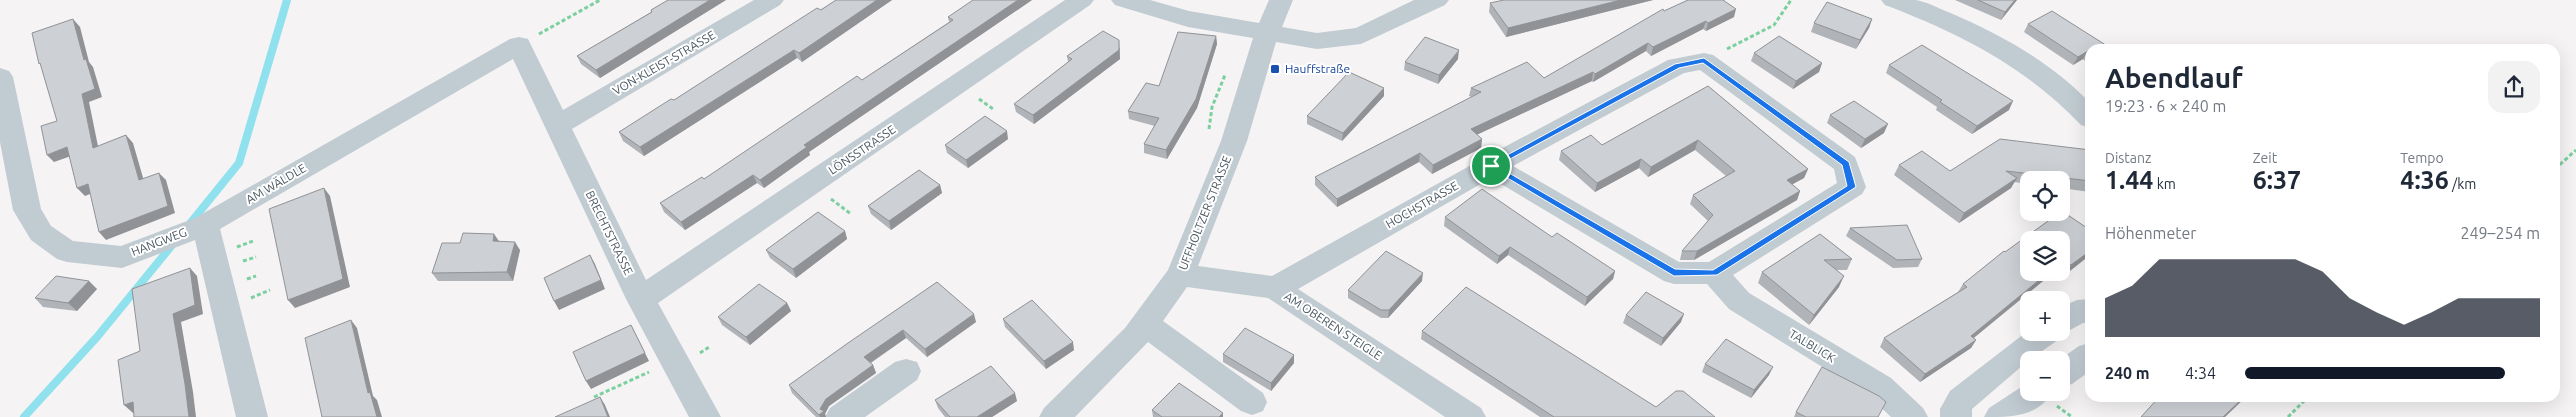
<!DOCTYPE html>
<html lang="de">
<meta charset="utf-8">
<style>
:root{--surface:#fff;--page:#f2f2f3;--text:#1f2937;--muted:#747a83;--accent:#111827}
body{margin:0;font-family:Ubuntu,sans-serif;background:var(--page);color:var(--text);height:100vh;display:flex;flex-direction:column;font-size:19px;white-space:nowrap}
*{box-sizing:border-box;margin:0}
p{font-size:16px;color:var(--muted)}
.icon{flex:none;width:28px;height:28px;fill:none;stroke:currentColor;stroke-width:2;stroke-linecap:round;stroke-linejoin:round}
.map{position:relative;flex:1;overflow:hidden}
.details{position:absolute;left:2085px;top:44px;width:475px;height:358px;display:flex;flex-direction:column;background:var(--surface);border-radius:15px;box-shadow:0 5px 20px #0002}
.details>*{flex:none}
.fabs{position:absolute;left:2020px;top:171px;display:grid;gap:10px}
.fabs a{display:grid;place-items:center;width:50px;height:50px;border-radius:10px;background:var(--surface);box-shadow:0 5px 20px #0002;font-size:25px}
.pin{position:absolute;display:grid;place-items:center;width:42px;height:42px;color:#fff;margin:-21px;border:2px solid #fff;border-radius:50%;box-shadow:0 1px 5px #0007}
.round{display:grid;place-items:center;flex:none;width:52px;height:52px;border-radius:15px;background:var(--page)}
.head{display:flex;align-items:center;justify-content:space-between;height:85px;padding:0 20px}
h1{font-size:28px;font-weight:700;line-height:38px}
.stats{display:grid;grid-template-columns:repeat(3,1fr);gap:8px;height:85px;padding:5px 20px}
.stats div{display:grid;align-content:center}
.stats b{font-size:25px;font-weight:700}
.stats small{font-size:14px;font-weight:400}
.stats p{font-size:14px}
.chart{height:140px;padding:10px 20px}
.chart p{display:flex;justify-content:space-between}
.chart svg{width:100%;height:90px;margin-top:5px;fill:var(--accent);opacity:.7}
ul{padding:0 20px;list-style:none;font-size:16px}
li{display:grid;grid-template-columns:80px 60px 1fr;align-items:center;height:38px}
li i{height:12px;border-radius:6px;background:var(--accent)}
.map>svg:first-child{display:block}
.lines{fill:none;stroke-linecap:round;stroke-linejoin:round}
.stream{stroke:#90e1ee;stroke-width:8}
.path{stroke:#7ad09f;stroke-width:3;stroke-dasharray:4 2.5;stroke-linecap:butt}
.minor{fill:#c1cbd2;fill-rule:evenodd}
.wall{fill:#b0b3b7}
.shaded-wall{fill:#909295}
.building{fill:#cdd0d5;stroke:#909295}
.route{fill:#1a73e8;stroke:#fff;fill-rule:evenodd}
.transit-dot{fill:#1a4fb4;stroke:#fff;stroke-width:2}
.labels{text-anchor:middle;stroke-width:4;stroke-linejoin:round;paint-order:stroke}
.street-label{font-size:12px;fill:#4a5861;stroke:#fff}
.transit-label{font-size:12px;fill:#164399;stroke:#fff;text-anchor:start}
</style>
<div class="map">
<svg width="2576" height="417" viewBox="0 0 2576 417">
<rect width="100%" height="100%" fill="#f5f3f3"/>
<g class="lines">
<!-- stream -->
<path class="stream" d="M188,226L239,163L287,0
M24,417L97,337L173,244"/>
<!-- path -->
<path class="path" d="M539,34L600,0
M1727,49L1774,25L1791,0
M979,99L993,109
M1209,129L1212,107L1225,75
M2555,169L2576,150
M831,199L851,214
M237,247L253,241
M243,261L256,257
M247,279L256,276
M251,298L270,290
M700,353L709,347
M594,397L649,372
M2057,406L2072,417
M2288,417L2309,396"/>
<!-- minor -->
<path class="minor" d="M754,0H784L780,5L572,129L646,280L1065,0H1094L1090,5L658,303L721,417H689L626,299L513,59L220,229L268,417H236L195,240L122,268L67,262L57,259L31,240L13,210L0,142V68L9,71L13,77L41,209L51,226L73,241L121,246L195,218L510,39L519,37L528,39L563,110Z
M1111,0H1150L1189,11L1259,23L1269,0H1293L1282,27L1317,33L1356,28L1414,0H1449L1445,5L1361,44L1317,49L1276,42L1247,141L1198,266L1272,276L1482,159L1668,60L1704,53L1713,55L1855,157L1866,187L1862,194L1733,275L1749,293L1891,378L1923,408L1928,417H1891L1869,396L1729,309L1707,284H1674L1664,281L1491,178L1298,289L1481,408L1486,417H1445L1268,298L1187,287L1163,321L1263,393L1267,402L1263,411L1252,415L1241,411L1148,342L1075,417H1039L1044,408L1125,328L1168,270L1221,141L1253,38L1188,27L1115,5ZM1700,70L1834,169L1837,183L1709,262H1679L1513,166L1684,73Z
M1881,0C1892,0 1905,0 1916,0C1927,2 1938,8 1948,12C2000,34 2051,62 2090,103V128L2081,125C2026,67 1959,33 1885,5Z
M2090,299V323H2083L2061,335L2058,340L2029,360L1972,409V417H1940V409L1950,391L2029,330V332H2061V307L2077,300Z
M2090,343V371L2072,384L2061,387V360H2059L2079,346Z
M906,359L917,362L921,371L917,380L865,417H825L830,408L895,362Z
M2029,382V392H2052C2038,417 2011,417 1984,417L1989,408Z"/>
</g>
<!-- wall -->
<path class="wall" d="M668,0H726L600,78L581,64L577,56L651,12V10Z
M836,0H892L802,62L797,58L644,156L623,141L619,132L674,100Z
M1032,0L809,152L810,155L764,188L757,183L685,230L664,212L660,203L704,179L862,80L949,22L948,17Z
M1504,0H1653L1506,37L1489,12L1490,3Z
M1688,0H1725L1724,1L1734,17L1706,31L1703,29L1651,56L1646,51L1593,82L1592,81L1476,135L1482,139L1481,148L1432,174L1419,162L1337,207L1315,185V177L1472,97L1469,96L1471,88L1544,78L1664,11Z
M1955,0H2017L2001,20Z
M1872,19L1869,28L1856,49L1811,32L1814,23Z
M2028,24L2090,49V66L2083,59L2073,65L2024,32Z
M1216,36L1217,44L1197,108L1167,159L1144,153V144L1155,126L1129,119L1128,111L1159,86Z
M1120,48V59L1034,124L1016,112L1014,104L1068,62L1067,56Z
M1754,53L1822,63L1819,72L1793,89L1751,61Z
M1458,59L1438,84L1404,70L1405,62Z
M1889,65L2009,110L1972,134L1936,110L1937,107L1886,73Z
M1708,86L1808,169L1804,178L1792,184L1800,191L1797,200L1694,260H1680L1682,251L1708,221L1690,204L1693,195L1726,176L1695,150L1648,177L1639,168L1595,192L1559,160L1561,151L1602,145Z
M1384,96L1342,141L1307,124V116Z
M1830,115L1884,133L1861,148L1827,123Z
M1008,139L968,168L947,153L945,145Z
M2090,150V192L2061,188V180H2029V184L2014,182L2011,188L1959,223L1894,175L1899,165L1950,171Z
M940,185L942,193L891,230L871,214L868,206Z
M2062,211L2090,230V255L2066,274L2061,270V240H2029V272H2054L1974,338L1976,340L1971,348L1920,382L1880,347L1884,338L1958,292L1963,284L2004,251L2005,252Z
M1445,217L1552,237L1615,271L1613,279L1585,306L1508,255L1497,264L1444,226Z
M1850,228L1922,259L1918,267L1893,268L1846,236Z
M845,231L847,239L796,278L770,258L766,250Z
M494,234L499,241L520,250L513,281H438L432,273L460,243Z
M1820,234L1852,259L1847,270H1837L1839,287L1809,325L1758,283L1762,272Z
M1422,281L1388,318H1381L1348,298V290Z
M937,282L976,322L927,357L906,338L871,363L873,365L876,373L829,406L825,414L826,417H816L792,393L789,385Z
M97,289L77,311L43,307L35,298Z
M787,303L791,311L750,345L722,325L718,317Z
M1626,315L1681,322L1661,346L1623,323Z
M1003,319L1074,350L1046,369L1005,327Z
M1422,331L1656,407L1715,417H1540L1421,339Z
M1223,354L1294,355V363L1271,391L1223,362Z
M1705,364L1769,375L1751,398L1702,372Z
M935,400L1017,401L992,417H945L938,408Z
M1152,410L1223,417H1153Z
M1796,412L1878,417H1794Z"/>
<!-- shaded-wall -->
<path class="shaded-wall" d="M710,0H726L600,78L596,70Z
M877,0H892L802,62L799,53Z
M1018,0H1032L809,152L810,155L764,188L760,180L804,145Z
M1621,0H1653L1506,37L1508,28Z
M2015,0H2017L2001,20L2005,12Z
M1736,9L1734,17L1706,31L1708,23Z
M73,19L80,27L89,62L93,67L102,97L89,102L100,156L93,148L82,94L84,60Z
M1872,19L1869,28L1856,49L1860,40Z
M1706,21L1703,29L1651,56L1653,47Z
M1216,36L1217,44L1197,108L1167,159L1166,150Z
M1119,40L1120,59L1034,124L1033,115Z
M1648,43L1646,51L1593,82L1595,74Z
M794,50L797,58L644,156L640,147Z
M1459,50L1458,59L1438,84L1439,75Z
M2088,51L2083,59L2073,65L2078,57Z
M1822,63L1819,72L1793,89L1796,81Z
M1593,72L1592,81L1470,138L1471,129Z
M1384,88V96L1342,141L1343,133Z
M2013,101L2009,110L1972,134L1977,126Z
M1888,124L1884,133L1861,148L1865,139Z
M1007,131L1008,139L968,168L966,160Z
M126,135L133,143L146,188L139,180Z
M1482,139L1481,148L1432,174L1433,165Z
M1698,140L1695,150L1648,177L1651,167Z
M67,147L74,155L54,162L47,155Z
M1420,153L1419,162L1337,207V199Z
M1641,159L1639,168L1595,192L1597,183Z
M1808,169L1804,178L1784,189L1787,180Z
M159,173L166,180L175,213L106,240L99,232Z
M753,175L757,183L685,230L681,222Z
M2017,178L2011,188L1959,223L1964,213Z
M88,184L95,192L85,196L77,188Z
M940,185L942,193L891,230L889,221Z
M324,188L330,196L350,287L295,308L288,300Z
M1800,191L1797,200L1694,260L1697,251Z
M845,231L847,239L796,278L793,269Z
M494,234L499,242L493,241Z
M515,242L520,250L513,281L507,272Z
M1510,247L1508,255L1497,264L1499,256Z
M2090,251V255L2066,274L2071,265Z
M590,255L595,264L605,289L559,310L554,301Z
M190,268L197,276L203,314L181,322L193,392L196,417H189L173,314Z
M1615,271L1613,279L1585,306L1587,297Z
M2049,272H2054L1966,344L1971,336Z
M1423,273L1422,281L1388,318L1389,310Z
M1844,276L1839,287L1809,325L1814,315Z
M89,281L97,289L77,311L68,303Z
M787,303L791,311L750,345L746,337Z
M974,314L976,322L927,357L925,349Z
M1684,314L1681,322L1661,346L1663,338Z
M351,320L357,328L373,396L377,400L382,417H377L368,393Z
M631,325L649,361L591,389L586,381Z
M903,330L906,338L867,365L864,357Z
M1976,340L1971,348L1920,382L1925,374Z
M1073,342L1074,350L1046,369L1044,361Z
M1294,355V363L1271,391V383Z
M873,365L876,373L829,406L825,414L826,417H820L819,415L820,409L826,399Z
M1773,367L1769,375L1751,398L1754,390Z
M1015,393L1017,401L992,417H977Z
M2245,396H2247L2225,417H2223Z
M600,397L605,405L610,417H608Z
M133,402L142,410L133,413L124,405Z
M1223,413V417H1219Z"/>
<!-- building -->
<path class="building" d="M668,0H710L596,70L577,56L652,12L651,10Z
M836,0H877L799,53L794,50L640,147L619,132L671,99L674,100L817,8L821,10Z
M973,0H1018L804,145L807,147L760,180L753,175L681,222L660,203L702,177L704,179L857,76L862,80L953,20L948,17Z
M1504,0H1621L1508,28L1490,3Z
M1688,0H1723L1736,9L1708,23L1706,21L1653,47L1648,43L1595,74L1593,72L1471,129L1482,139L1433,165L1420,153L1337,199L1315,177L1481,92L1471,88L1527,62L1544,78L1663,9L1664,11Z
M1978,0H2015L2005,12Z
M1827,2L1872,19L1860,40L1814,23Z
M2052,11L2112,49H2090V53L2088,51L2078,57L2028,24Z
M73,19L84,60L86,59L95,89L82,94L93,148L126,135L139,180L159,173L168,206L99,232L88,184L77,188L67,147L47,155L41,126L57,121L40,63L39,64L32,33Z
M1103,31L1119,40V50L1033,115L1014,104L1072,59L1067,56Z
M1178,32L1216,36L1196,99L1166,150L1144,144L1159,118L1128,111L1146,83L1159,86Z
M1779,36L1822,63L1796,81L1754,53Z
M1425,37L1459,50L1439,75L1405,62Z
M1922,45L2013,101L1977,126L1940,102L1942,100L1889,65Z
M1349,72L1384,88L1343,133L1307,116Z
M1708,86L1808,169L1787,180L1800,191L1697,251H1682L1713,215L1693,195L1735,171L1698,140L1651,167L1641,159L1597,183L1561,151L1591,135L1602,145Z
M1854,101L1888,124L1865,139L1830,115Z
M985,116L1007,131L966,160L945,145Z
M2000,139L2090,150V181L2006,171L2017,178L1964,213L1899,165L1922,151L1950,171Z
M919,170L940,185L889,221L868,206Z
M324,188L343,279L288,300L269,209Z
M1482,189L1552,237L1557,233L1615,271L1587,297L1510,247L1499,256L1445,217Z
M2062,211L2090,230V251L2071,265L2064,260L2061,262V240H2029V272H2049L1971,336L1976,340L1925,374L1884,338L1967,287L1963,284L2004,251L2005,252Z
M818,212L845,231L793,269L766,250Z
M1907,225L1922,259L1897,260L1850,228Z
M463,233L494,234L493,241L515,242L507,272L432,273L442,243H460Z
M1820,234L1852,259L1824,260L1844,276L1814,315L1762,272Z
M1386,251L1423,273L1389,310H1381L1348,290Z
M590,255L601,280L554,301L544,278Z
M190,268L195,305L173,314L185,384L189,417H134L133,402L124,405L118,360L140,351L132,289Z
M56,276L89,281L68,303L35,298Z
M937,282L974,314L925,349L903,330L864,357L873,365L826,399L820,409L824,411L819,415L789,385L848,343Z
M759,284L787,303L746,337L718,317Z
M1466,287L1656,407L1676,391H1683L1715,417H1554L1422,331Z
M1646,292L1684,314L1663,338L1626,315Z
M1032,300L1073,342L1044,361L1003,319Z
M351,320L368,393L370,392L377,417H322L305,338Z
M631,325L645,353L586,381L573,352Z
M1245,328L1294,355L1271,383L1223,354Z
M1726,339L1773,367L1754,390L1705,364Z
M991,366L1015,393L977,417H950L935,400Z
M1822,367L1879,396L1886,402L1878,417H1806L1796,412Z
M1179,383L1223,413L1219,417H1162L1152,410Z
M2160,396H2245L2223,417H2141Z
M600,397L608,417H555Z"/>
<!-- route -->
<path class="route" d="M1704,58L1849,162L1856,187L1717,275L1674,276L1487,166L1675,64ZM1703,63L1842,165L1847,186L1713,270L1675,269L1497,166L1679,68Z"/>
<!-- markers -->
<rect class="transit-dot" x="1270" y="64" width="10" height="10" rx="2.5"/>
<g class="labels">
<!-- street labels -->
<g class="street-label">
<text transform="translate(664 63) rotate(-30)" y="4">VON-KLEIST-STRASSE</text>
<text transform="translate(862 150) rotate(-34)" y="4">LÖNSSTRASSE</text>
<text transform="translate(276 184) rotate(-30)" y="4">AM WÄLDLE</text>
<text transform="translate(1422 205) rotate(-30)" y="4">HOCHSTRASSE</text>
<text transform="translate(1205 213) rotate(-68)" y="4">UFFHOLTZER STRASSE</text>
<text transform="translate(609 233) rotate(64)" y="4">BRECHTSTRASSE</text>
<text transform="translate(159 242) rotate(-21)" y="4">HANGWEG</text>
<text transform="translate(1333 326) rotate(33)" y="4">AM OBEREN STEIGLE</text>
<text transform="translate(1812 346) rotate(31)" y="4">TALBLICK</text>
</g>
<!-- transit labels -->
<g class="transit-label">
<text x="1285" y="73">Hauffstraße</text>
</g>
</g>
</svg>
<div class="fabs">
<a><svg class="icon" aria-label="locate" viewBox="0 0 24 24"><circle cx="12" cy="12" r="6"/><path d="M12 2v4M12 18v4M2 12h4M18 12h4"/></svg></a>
<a><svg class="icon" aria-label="layers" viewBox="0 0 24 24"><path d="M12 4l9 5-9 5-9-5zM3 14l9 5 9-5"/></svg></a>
<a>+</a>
<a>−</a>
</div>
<div class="pin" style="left:1491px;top:166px;background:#1e9e55"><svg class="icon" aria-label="arrive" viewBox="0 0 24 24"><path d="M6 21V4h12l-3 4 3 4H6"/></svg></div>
<section class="details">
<div class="head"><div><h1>Abendlauf</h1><p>19:23 · 6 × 240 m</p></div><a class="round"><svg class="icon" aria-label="share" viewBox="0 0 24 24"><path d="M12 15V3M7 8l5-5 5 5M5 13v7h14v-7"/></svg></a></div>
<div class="stats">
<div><p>Distanz</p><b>1.44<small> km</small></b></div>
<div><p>Zeit</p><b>6:37</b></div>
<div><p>Tempo</p><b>4:36<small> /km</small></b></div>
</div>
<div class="chart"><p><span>Höhenmeter</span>249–254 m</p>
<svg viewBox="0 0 160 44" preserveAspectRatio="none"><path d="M0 44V25L10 19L20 6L30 6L40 6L50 6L60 6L70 6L80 12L90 25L100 32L110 38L120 32L130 25L140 25L150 25L160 25V44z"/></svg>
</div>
<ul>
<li><b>240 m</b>4:34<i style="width:88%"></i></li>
</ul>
</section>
</div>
